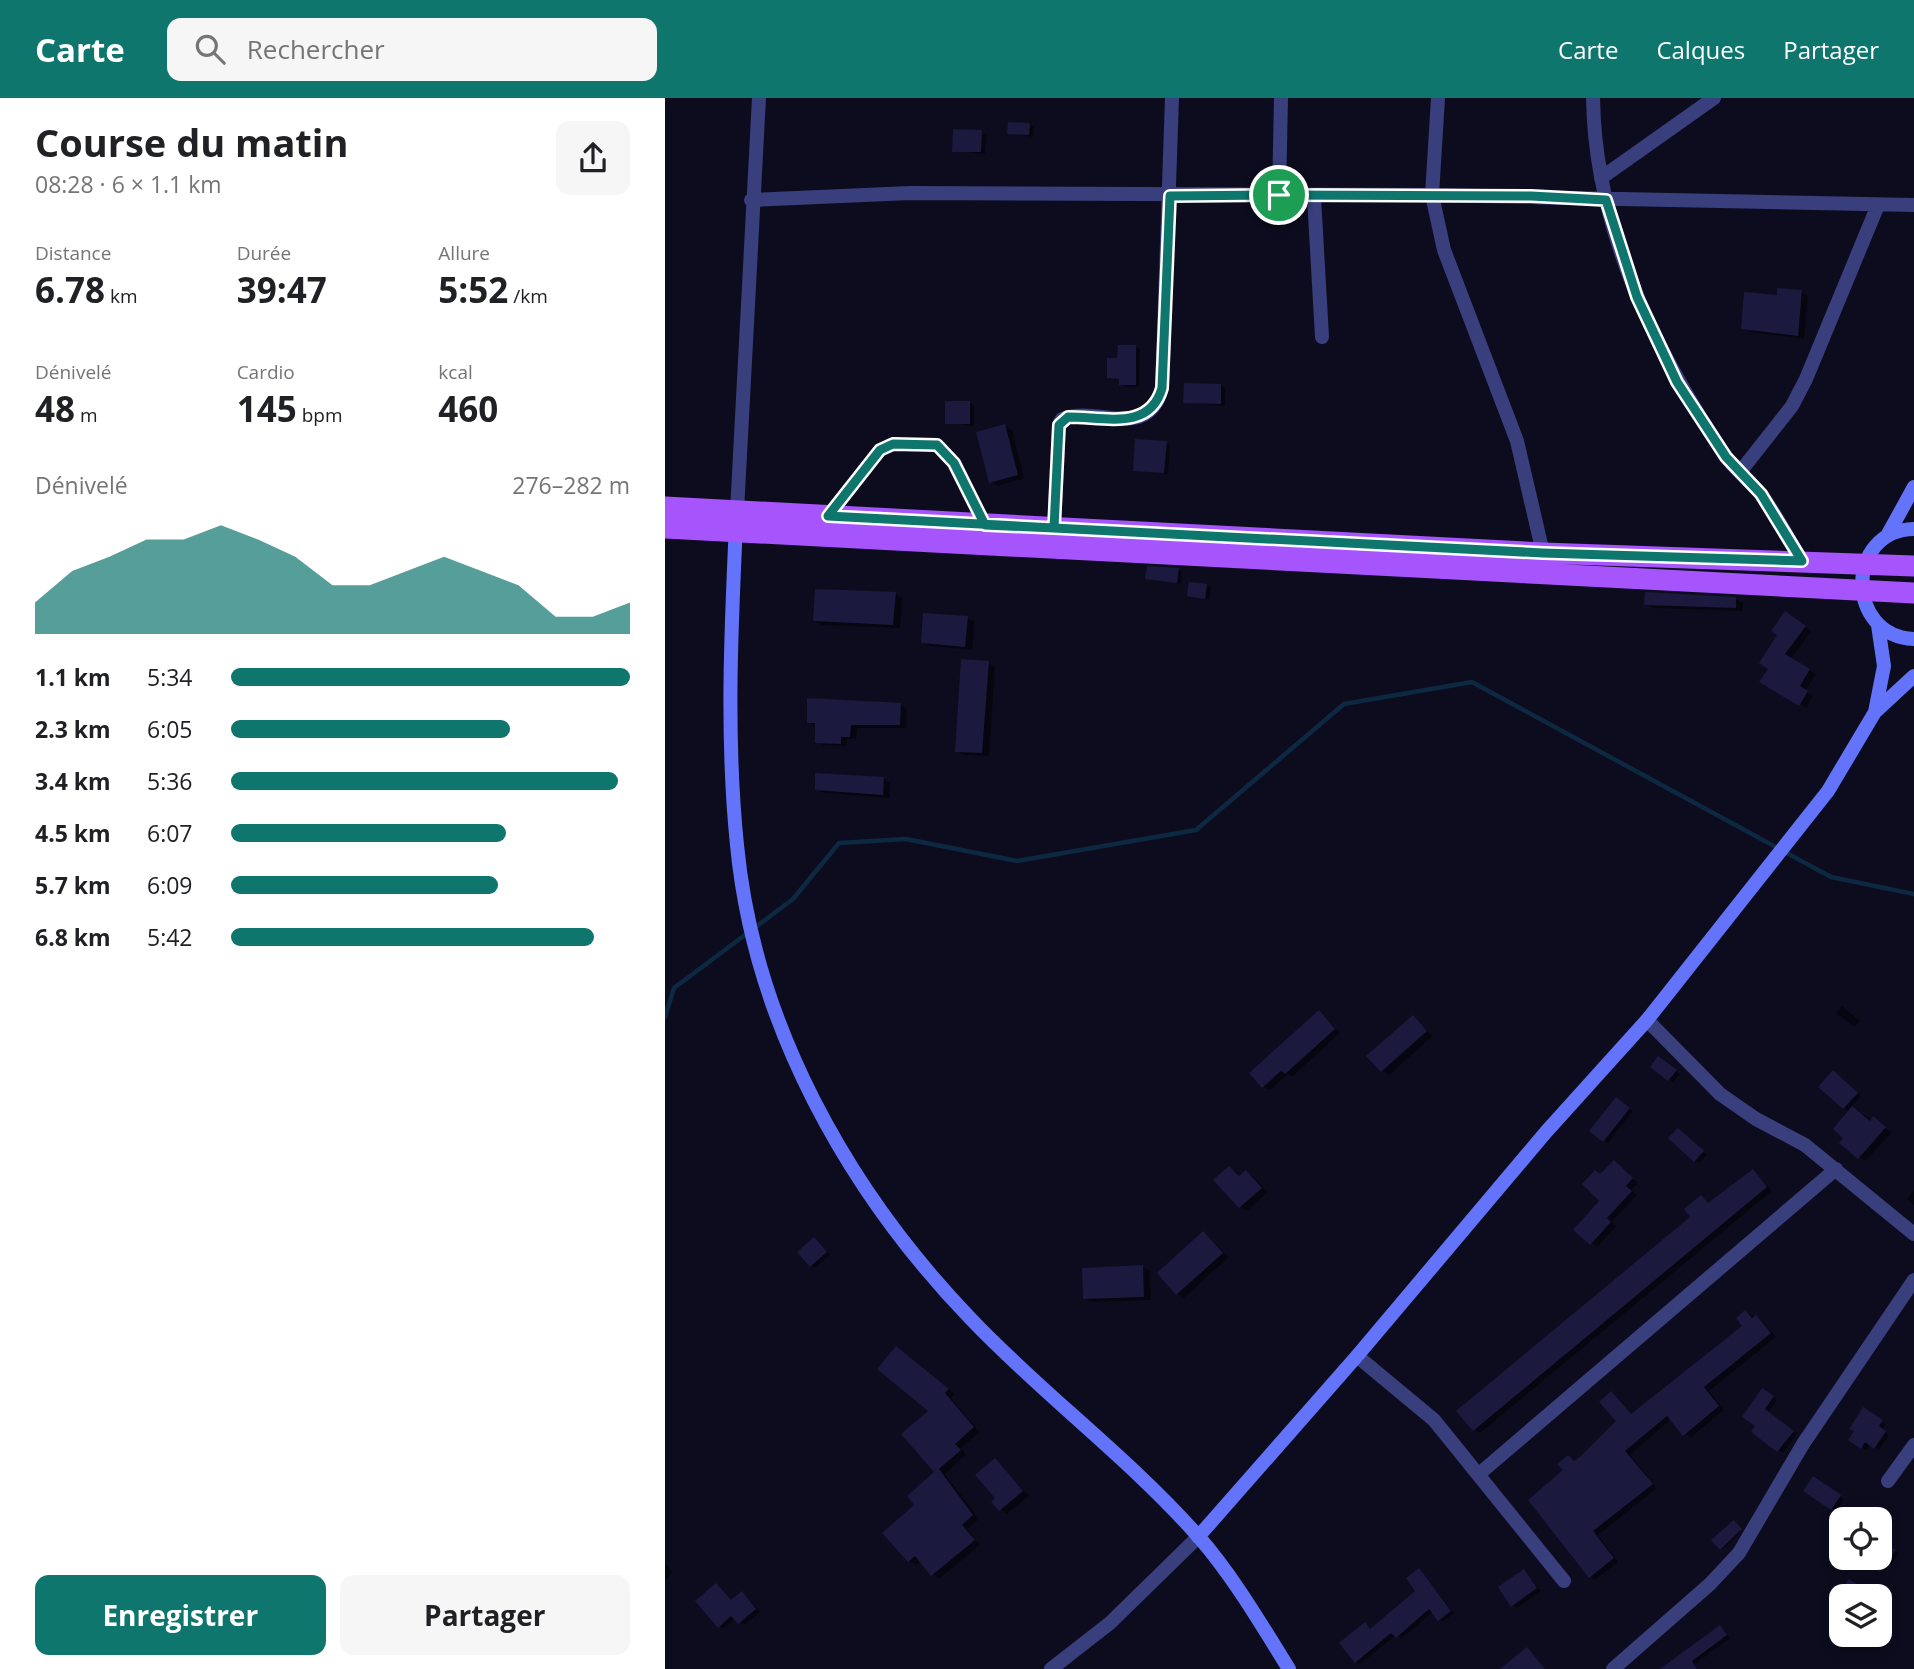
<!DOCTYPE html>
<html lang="fr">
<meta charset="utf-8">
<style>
:root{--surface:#fff;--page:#f6f6f6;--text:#202124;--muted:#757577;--accent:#0f766e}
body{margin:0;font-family:"Open Sans",sans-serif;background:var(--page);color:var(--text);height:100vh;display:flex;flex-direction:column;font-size:26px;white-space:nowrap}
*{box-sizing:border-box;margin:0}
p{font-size:23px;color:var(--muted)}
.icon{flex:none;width:38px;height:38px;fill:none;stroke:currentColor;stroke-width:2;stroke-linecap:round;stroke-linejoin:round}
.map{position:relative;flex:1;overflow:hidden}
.sheet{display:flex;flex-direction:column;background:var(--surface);width:665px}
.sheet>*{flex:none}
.fabs{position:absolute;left:1164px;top:1409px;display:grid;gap:14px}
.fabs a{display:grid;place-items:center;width:63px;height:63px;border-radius:14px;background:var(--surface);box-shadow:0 4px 10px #0003;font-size:35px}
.pin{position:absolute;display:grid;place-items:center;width:60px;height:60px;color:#fff;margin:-30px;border:4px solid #fff;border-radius:50%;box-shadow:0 2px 7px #0007}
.round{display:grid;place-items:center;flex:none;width:74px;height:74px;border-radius:14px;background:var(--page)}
.summary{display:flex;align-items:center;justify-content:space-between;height:119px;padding:0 35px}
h1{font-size:38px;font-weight:700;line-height:52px}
.figures{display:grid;grid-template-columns:repeat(3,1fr);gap:10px;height:119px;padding:7px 35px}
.figures div{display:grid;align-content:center}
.figures b{font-size:35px;font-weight:700}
.figures small{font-size:19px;font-weight:400}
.figures p{font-size:19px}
.chart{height:196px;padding:14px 35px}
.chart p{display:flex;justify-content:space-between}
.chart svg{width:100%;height:126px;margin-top:7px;fill:var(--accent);opacity:.7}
.action{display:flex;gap:14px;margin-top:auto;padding:14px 35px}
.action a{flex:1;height:80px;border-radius:14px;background:var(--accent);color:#fff;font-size:28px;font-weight:700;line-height:80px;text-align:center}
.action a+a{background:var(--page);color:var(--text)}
ul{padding:0 35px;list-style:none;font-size:23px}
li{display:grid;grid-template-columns:112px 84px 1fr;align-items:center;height:52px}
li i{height:18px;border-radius:9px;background:var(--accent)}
header{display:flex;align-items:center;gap:42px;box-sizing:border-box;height:98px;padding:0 35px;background:var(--accent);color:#fff}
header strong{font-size:33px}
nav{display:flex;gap:38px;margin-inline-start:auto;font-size:24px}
.search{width:490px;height:63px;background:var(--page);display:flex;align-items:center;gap:18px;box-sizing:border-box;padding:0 24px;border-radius:14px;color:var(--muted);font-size:26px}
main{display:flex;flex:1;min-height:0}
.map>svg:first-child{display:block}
.shadow{fill:#0007}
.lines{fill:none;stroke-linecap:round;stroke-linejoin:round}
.stream{stroke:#0d2841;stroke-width:4.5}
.building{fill:#1b193e}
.lane{stroke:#383f7c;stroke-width:9}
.street{stroke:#383f7c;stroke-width:14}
.secondary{stroke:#6374fb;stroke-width:14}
.primary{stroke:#a654fb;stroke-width:21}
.route-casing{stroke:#fff;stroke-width:14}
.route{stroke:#0f766e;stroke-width:9}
</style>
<header>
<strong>Carte</strong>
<div class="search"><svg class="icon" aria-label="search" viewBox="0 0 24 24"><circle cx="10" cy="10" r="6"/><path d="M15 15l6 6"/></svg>Rechercher</div>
<nav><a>Carte</a><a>Calques</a><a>Partager</a></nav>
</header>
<main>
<section class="sheet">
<div class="summary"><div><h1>Course du matin</h1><p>08:28 · 6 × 1.1 km</p></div><a class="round"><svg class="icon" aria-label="share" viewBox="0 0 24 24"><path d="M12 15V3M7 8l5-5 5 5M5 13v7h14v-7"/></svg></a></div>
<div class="figures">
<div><p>Distance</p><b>6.78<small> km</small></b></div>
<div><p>Durée</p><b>39:47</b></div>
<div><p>Allure</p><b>5:52<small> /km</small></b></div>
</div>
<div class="figures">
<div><p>Dénivelé</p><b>48<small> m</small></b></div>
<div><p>Cardio</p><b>145<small> bpm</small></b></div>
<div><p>kcal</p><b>460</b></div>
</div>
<div class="chart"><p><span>Dénivelé</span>276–282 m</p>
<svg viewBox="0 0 160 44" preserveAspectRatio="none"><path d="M0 44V33L10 22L20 17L30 11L40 11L50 6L60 11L70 17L80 27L90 27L100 22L110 17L120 22L130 27L140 38L150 38L160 33V44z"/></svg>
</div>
<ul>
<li><b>1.1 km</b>5:34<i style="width:100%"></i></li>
<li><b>2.3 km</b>6:05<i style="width:70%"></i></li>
<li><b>3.4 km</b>5:36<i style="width:97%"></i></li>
<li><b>4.5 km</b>6:07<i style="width:69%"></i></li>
<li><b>5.7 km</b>6:09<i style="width:67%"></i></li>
<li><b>6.8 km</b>5:42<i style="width:91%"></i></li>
</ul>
<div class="action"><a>Enregistrer</a><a>Partager</a></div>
</section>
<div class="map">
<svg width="1249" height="1571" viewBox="0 0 1249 1571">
<rect width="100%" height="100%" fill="#0d0c1e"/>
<!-- shadow -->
<path class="shadow" d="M364,27L369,29L368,39L344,35Z
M290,33L321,37L320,56L289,53Z
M1136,194L1143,198L1139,241L1085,234L1078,230L1113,198Z
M471,249L475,251L474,289H460L456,282L444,279L454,262Z
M556,287L560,290V308L520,304Z
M304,305L309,307V328L282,325Z
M339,328L347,332L359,380L333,388L326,383Z
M501,345L505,347L503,376L469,372Z
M513,472L517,474L516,486L482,480Z
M542,487L546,490L544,502L524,497Z
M231,496L238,500L235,530L157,527L149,523Z
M1071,501L1078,505V513L988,510L981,506Z
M1127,519L1146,533L1126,561L1151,576L1140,593L1148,598L1141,610L1097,583Z
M302,520L310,524L307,552L265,548L258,544Z
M323,565L330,569L324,658L299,657L292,653Z
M236,607L242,611L241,630H192L191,641H182V648L158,647L152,644V628L143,624Z
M218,681L225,685V700L159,695L152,691Z
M1177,908L1195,923L1189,929L1171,915Z
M654,914L675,935L627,979L623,976L605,992L598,989Z
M748,919L768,938L724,977L717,973Z
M998,963L1015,976L1008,984L987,969Z
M1173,977L1196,998L1186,1009L1227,1034L1201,1063L1194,1059L1181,1040L1185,1013L1179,1010Z
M955,1004L968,1013L943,1045L939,1042Z
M1017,1034L1042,1057L1034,1065L1030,1063Z
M949,1064L973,1085L966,1092L972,1097L946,1124L951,1128L932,1149L910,1131L936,1103L937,1078Z
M565,1070L576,1078L581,1074L588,1078L603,1094L582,1113L575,1109Z
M1088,1073L1107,1093L815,1335L809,1332L794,1313L1028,1119L1036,1099L1045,1106Z
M1249,1093V1107L1242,1101Z
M538,1135L564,1159L519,1200L512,1195Z
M149,1141L165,1157L150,1170L146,1168Z
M478,1169L485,1173L486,1202L427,1204L420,1200Z
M1080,1214L1096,1222L1111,1239L1044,1293L1059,1312L1025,1340L1006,1321L965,1357L992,1390L933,1437L953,1464L930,1482L925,1479L900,1372L904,1359L911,1364L953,1323L946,1295L967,1317L1080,1228Z
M238,1254L290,1296L286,1300L315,1334L296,1350L301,1357L280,1376L314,1421L302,1431L315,1447L274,1481L256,1463L251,1467L244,1463L252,1407L272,1374L266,1313Z
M1098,1293L1112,1302L1103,1315L1132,1336L1118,1355L1088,1333L1093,1327Z
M1199,1312L1221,1326L1217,1332L1224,1337L1214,1352L1205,1346L1201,1352L1185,1342Z
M330,1362L364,1398L342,1416L328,1404L333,1400Z
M1148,1380L1179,1401L1171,1413L1140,1392Z
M1070,1425L1077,1433L1058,1451L1056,1450Z
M1219,1445L1234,1455L1226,1467L1214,1459Z
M0,1466L8,1474L0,1482Z
M754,1472L789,1515L778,1524L768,1514L736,1541L731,1537L695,1566L691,1564L700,1526L707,1532L753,1493Z
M859,1473L876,1493L852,1510L847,1507Z
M51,1487L67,1503L77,1495L81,1498L95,1514L79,1527L70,1520L58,1531L54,1528Z
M1055,1529L1065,1540L1030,1566L1033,1571H1007Z"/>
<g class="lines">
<!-- stream -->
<path class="stream" d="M0,919L9,890L128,801L174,745L241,741L352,763L531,732L679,606L807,584L1166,779L1249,796"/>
</g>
<!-- building -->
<path class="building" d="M343,24L365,25L364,37L342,36Z
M288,31L317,32L316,54H287Z
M1112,190L1137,192L1133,238L1076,231L1079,194L1112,197Z
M453,247H471V287H454V281L442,280V260H452Z
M519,285L556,286V306L518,305Z
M280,303H305V326H280Z
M340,326L353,377L324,385L311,334Z
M470,341L502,343L499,375L468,373Z
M482,468L514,470L512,485L480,481Z
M524,484L542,486L540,501L522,498Z
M150,491L231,494L228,527L148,523Z
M980,494L1071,499V510L979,507Z
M1120,513L1141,528L1120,556L1145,571L1135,588L1143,593L1134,608L1094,584L1103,571L1094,565L1112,537L1106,533Z
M258,515L303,518L300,549L256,545Z
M296,561L324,563L317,655L290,654Z
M142,600L236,605L235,627H186L185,639H176V646L150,645V625H142Z
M150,675L219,679L218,697L150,692Z
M654,912L670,931L620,976L616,973L597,990L584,975Z
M748,917L762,933L716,974L701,958Z
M993,958L1012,972L1003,983L985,969Z
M1168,972L1193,995L1178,1011L1153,989Z
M951,999L965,1010L938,1044L924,1033Z
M1187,1008L1205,1023L1208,1018L1221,1029L1193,1061L1174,1045L1178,1040L1168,1031Z
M1013,1030L1039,1053L1029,1064L1003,1040Z
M949,1062L968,1080L961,1088L967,1093L942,1120L946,1124L925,1147L908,1132L934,1103L917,1086L930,1072L935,1076Z
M564,1068L574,1078L581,1072L597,1090L574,1110L548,1082Z
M1088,1071L1102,1089L808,1333L791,1313L1025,1119L1019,1111L1036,1097L1043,1105Z
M538,1133L558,1155L511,1197L492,1175Z
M149,1139L162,1154L145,1169L132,1154Z
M478,1167L479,1199L418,1201L417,1170Z
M1080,1212L1087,1220L1091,1217L1106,1235L1039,1289L1054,1308L1018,1338L1002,1318L960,1353L988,1386L928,1433L949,1460L924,1480L863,1402L898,1372L892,1366L903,1357L909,1363L915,1359L951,1323L934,1304L946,1293L966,1316L1077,1228L1071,1220Z
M231,1248L284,1291L280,1295L309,1329L290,1346L296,1352L274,1371L308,1417L297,1427L310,1442L266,1478L250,1458L243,1464L217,1435L249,1407L242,1398L269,1374L236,1336L263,1313L212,1271Z
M1097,1290L1109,1298L1100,1311L1129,1333L1112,1354L1086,1334L1090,1328L1077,1319Z
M1198,1309L1218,1322L1214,1328L1221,1333L1209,1351L1200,1344L1196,1351L1183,1342L1189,1333L1184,1331Z
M330,1360L358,1393L334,1413L326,1404L330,1400L310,1377Z
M1148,1378L1176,1397L1166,1412L1138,1393Z
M1069,1422L1077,1431L1055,1452L1046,1442Z
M1214,1440L1231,1452L1214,1474Z
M754,1470L786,1513L773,1523L764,1511L731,1540L726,1535L690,1565L674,1545L700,1524L705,1531L750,1493L741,1480Z
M859,1471L872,1490L846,1509L833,1489Z
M1184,1481L1210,1498H1172Z
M51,1485L66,1502L77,1493L91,1511L73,1526L66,1518L53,1530L30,1503Z
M1055,1527L1062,1537L1027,1563L1032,1571H995Z
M862,1549L880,1571H835Z"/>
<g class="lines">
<!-- lane -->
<path class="lane" d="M164,415L215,352L228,346L272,347L289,365L319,425"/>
<!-- street -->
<path class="street" d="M773,0L767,97L779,152L852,343L878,455
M928,0C930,129 988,250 1059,356C1068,370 1083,381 1095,395C1111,415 1123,441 1137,463
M936,80L1049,0
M614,97L616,0
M649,99L657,239
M86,102L245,95L767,97L1249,107
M1075,374L1127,308L1141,281L1213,107
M72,413L94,0
M389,430L394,327L397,321C434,307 483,344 497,290L507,0
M982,922L1055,996L1091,1021L1140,1047L1249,1136
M692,1258L769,1322L899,1483
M814,1376L1171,1071
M1223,1383L1249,1347
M386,1571L445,1525L533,1439
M948,1571L1045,1486L1074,1455L1138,1346L1249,1182"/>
<!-- secondary -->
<path class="secondary" d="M71,426C66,533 61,640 72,747C89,926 183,1093 305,1220C377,1296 463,1359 533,1438C568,1478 596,1526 624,1571
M1249,431C1180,432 1180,538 1249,541
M1222,438L1249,389
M1210,614L1219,568L1213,527
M533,1439L692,1258L881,1034L982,922L1163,693L1210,614L1249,578"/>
<!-- primary -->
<path class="primary" d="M0,409L878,455L1249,468
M0,430L1249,495"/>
</g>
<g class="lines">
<!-- route casing -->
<g class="route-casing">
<path id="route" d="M614,97L505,98L497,290C485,333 440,319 403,319L394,327L389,430L320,427L289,365L272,347L228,346L215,352L163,418L389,430L878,455L1137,463L1096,396L1061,359L1012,284L972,199L941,102L866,98L614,97"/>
</g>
<!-- route -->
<use href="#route" class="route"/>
</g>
</svg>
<div class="fabs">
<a><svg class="icon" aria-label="locate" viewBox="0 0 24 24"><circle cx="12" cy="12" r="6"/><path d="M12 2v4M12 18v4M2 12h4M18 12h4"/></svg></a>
<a><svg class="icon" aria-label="layers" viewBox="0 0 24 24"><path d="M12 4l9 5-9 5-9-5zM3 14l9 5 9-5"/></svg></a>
</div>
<div class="pin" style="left:614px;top:97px;background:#1e9e55"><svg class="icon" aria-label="arrive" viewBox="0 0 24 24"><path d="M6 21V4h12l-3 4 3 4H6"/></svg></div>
</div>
</main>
